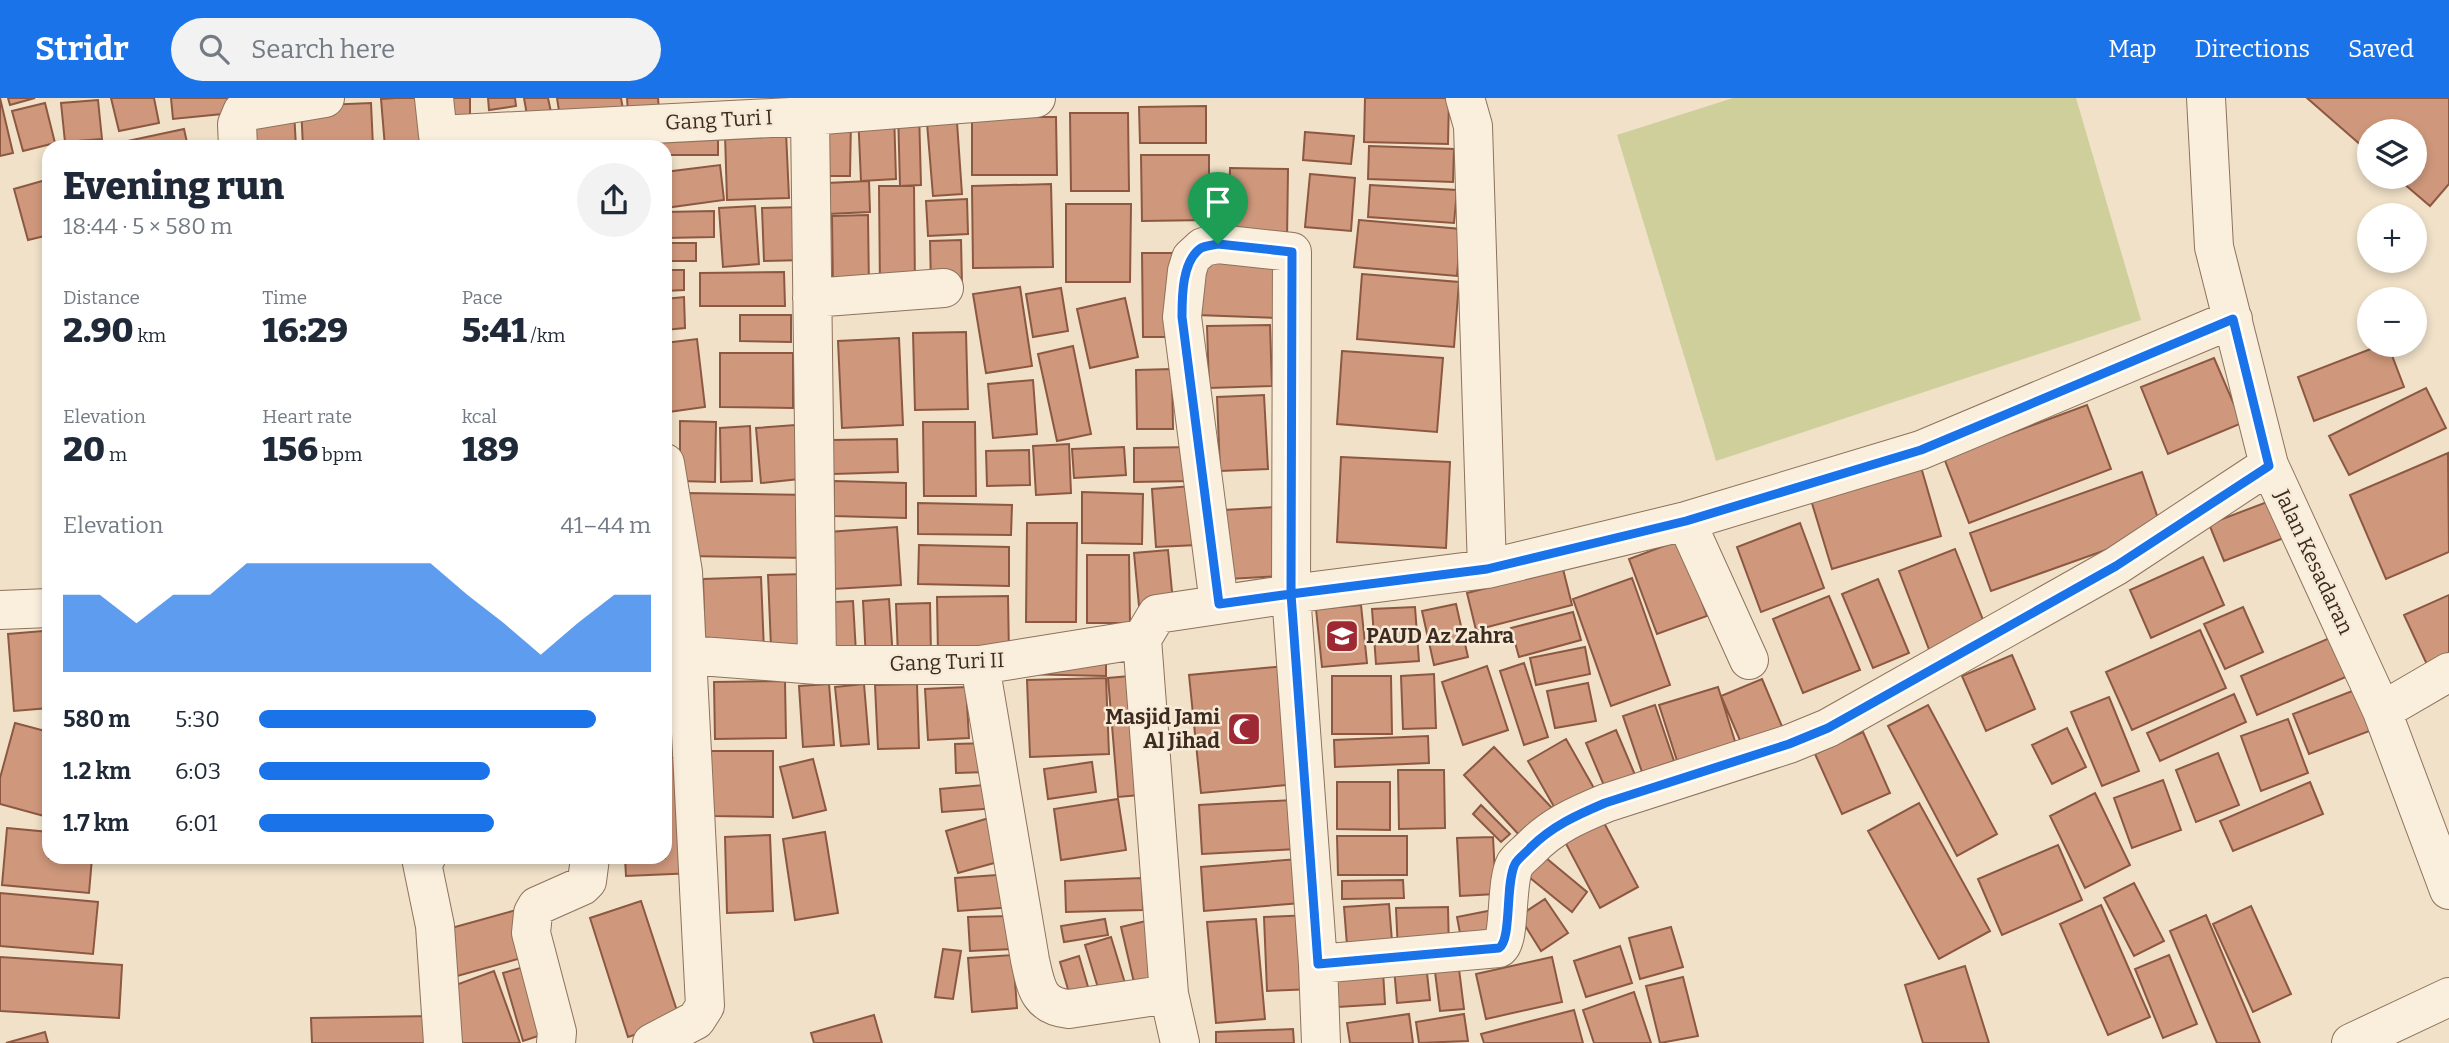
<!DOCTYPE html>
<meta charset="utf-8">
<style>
:root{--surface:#fff;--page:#f2f2f3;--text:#1f2937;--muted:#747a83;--accent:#1a73e8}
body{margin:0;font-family:Bitter,serif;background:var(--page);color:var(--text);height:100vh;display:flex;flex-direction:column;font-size:26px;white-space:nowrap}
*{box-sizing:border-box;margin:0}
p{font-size:23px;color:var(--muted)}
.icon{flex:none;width:38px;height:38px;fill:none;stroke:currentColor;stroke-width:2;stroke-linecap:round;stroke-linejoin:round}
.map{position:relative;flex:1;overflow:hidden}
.drawer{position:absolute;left:42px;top:42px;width:630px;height:724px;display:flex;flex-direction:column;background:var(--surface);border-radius:21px;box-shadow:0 4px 10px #0003}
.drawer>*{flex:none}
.tools{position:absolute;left:2357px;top:21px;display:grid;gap:14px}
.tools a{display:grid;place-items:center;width:70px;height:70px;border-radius:50%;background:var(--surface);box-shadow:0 4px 10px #0003;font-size:35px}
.pin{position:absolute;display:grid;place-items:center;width:60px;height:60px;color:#fff;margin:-72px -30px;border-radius:50% 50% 50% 0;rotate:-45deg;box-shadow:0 0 7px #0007}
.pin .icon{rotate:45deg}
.round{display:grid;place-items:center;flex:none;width:74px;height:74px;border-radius:37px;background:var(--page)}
.headline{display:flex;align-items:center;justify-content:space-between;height:119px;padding:0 21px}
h1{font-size:38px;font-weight:800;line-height:52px}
.metrics{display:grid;grid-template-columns:repeat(3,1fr);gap:10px;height:119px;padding:7px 21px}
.metrics div{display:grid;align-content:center}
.metrics b{font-size:35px;font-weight:800}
.metrics small{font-size:19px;font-weight:400}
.metrics p{font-size:19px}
.chart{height:196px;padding:14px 21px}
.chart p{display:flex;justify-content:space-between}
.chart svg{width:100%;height:126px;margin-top:7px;fill:var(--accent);opacity:.7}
ul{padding:0 21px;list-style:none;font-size:23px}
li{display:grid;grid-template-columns:112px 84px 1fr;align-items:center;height:52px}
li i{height:18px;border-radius:9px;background:var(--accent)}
header{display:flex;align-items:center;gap:42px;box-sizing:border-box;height:98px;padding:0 35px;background:var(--accent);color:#fff}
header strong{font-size:33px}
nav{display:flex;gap:38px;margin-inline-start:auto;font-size:24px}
.search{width:490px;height:63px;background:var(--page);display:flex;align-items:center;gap:18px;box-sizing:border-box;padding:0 24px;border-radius:38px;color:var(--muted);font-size:26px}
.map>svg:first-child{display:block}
.green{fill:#cecf9b}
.building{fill:#cf987c;stroke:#8d5841;stroke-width:2}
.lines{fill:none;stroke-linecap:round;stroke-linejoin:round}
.minor-casing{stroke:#8d725c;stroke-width:40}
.minor{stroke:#faeedc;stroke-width:38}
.route-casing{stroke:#fff;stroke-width:14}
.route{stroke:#1a73e8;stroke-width:9}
.labels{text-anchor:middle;stroke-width:5;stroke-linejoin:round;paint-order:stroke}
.street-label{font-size:21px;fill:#3d2b20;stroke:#f7ebd8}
.poi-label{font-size:21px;font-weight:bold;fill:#3d2b20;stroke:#f7ebd8;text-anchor:start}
</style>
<header>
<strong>Stridr</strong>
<div class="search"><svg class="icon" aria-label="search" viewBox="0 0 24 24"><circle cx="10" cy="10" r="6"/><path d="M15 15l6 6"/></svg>Search here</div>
<nav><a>Map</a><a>Directions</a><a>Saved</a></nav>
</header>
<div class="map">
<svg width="2449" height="945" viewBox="0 0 2449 945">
<rect width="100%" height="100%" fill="#f0e1c8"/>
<!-- green -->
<path class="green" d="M1733,0H2076L2141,222L1716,363L1617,37Z"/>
<!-- building -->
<path class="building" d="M0,0L13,55L0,58Z
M8,0H35L10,7Z
M111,0H154L159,25L119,33Z
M171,0H231L232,15L173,21Z
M396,0H429L433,49H385L381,1Z
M443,0H470V30H443Z
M488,0H515L516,8L489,12Z
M524,0H548L552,19L528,23Z
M557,0H621L624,17L561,26Z
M627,0H658L659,12L628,14Z
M1365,0H1449L1448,46L1364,44Z
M2307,0H2449V86L2430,108L2396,79H2415V33H2370V55Z
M98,2L102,41L65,44L61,5Z
M45,5L55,45L23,53L12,13Z
M371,5L373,49H303L301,8Z
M1206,8V45H1140L1139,9Z
M956,10L962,96L933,98L926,13Z
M919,12L921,87L900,88L898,13Z
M294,13L296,49H248L246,16Z
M894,14L896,81L861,83L858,15Z
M1070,15H1128L1129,93H1071Z
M972,19H1056L1057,77H972Z
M815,20L851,21L850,78H815Z
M652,29H718V57H665V49H652Z
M184,31L188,49H110L109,47Z
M786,34L789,100L727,102L725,36Z
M1305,34L1354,38L1351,66L1303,62Z
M1369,48L1454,51L1453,84L1368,81Z
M1141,57H1209V122L1142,123Z
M720,67L724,102L665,110V74Z
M1230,70L1288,71L1287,143L1228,141Z
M1310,76L1355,80L1351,133L1305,129Z
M49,81V137L28,142L14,91Z
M869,83L870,114L828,116L827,85Z
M1051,86L1053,169L973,170L972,88Z
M1370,87L1457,92L1454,125L1368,119Z
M879,88H914L915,191H880Z
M967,101L968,136L928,138L926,103Z
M1066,106H1131L1130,184H1066Z
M755,108L759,166L723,169L719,110Z
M804,109L806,162L764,163L762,110Z
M714,113V139L665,140V114Z
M868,117L869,193L833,194L832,118Z
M1359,122L1461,131L1457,178L1354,169Z
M961,142L962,187H931L930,143Z
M665,145H696V163H665Z
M1142,155H1177L1179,239H1143Z
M1198,157L1280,160L1277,220L1197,217Z
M665,172H684V192L665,193Z
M784,174L785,208H700V175Z
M1362,176L1459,184L1454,249L1357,241Z
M1020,189L1032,268L986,275L973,196Z
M1061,190L1068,233L1033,239L1026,196Z
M684,199L685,230L665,232V201Z
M1125,200L1138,259L1090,270L1077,211Z
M740,217H791V244L740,243Z
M1270,227L1272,288L1209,290L1207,228Z
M966,234L968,311L915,312L913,235Z
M899,240L903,327L842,330L838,243Z
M697,241L705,309L668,314L665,285V245Z
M2381,247H2388L2404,289L2314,323L2298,279Z
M1073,248L1091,336L1057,343L1038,256Z
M1342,253L1443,260L1437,334L1337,326Z
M720,255H793V310L720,309Z
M2214,260L2242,325L2168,356L2141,289Z
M1172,271L1173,331H1137L1136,272Z
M1033,282L1037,336L993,340L988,286Z
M2426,290L2446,330L2349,377L2329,338Z
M1264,297L1268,371L1220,373L1217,299Z
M2087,307L2111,371L1969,425L1944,360Z
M680,323L716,324L715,384L680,383Z
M923,324H975L976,398H924Z
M795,327L799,381L761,385L756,330Z
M750,328L752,383L721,384L720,330Z
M897,341L898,374L833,376L832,342Z
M1069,346L1071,395L1036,397L1033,348Z
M1124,349L1126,377L1074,380L1072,351Z
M1193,349V383L1134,384V350Z
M1029,352L1030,387L987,388L986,353Z
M2448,355L2449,454L2386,481L2350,397Z
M1341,359L1450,364L1446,450L1337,444Z
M1921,369L1941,438L1832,471L1811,402Z
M2142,374L2162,432L1991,493L1970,435Z
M834,383L906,385V420L833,418Z
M1193,388L1197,447L1156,449L1152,391Z
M1082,394L1143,396L1142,446L1082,445Z
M686,395L810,397L809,460L686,458Z
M2275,401L2289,438L2224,463L2209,426Z
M918,405L1012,407L1011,437L918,436Z
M1275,409L1280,478L1229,481L1224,412Z
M1027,425H1077L1076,524H1026Z
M1800,425L1824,490L1761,514L1737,449Z
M897,429L901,487L833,491L828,434Z
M1680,442L1707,518L1657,536L1629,461Z
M919,447L1009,449V488L918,486Z
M1955,451L1987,532L1930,554L1899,473Z
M1168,452L1173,504L1139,508L1134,455Z
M1087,457H1129L1130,525H1087Z
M2203,459L2224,507L2151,540L2130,492Z
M1563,471L1572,507L1476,532L1467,495Z
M806,476L808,548L771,549L768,477Z
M761,479L764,553L705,555L703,481Z
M1632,480L1670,587L1611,608L1573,501Z
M1878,481L1909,555L1873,570L1842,496Z
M2449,497V564L2430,573L2404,517Z
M1008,498L1009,557H938L937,499Z
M1829,498L1860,572L1803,595L1773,521Z
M889,501L893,561L866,562L863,503Z
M853,503L856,555L822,557L818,505Z
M930,505L931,557L898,558L896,506Z
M1456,506L1468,559L1434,567L1422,513Z
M1361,507L1367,565L1322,569L1316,511Z
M1415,509L1419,563L1376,566L1372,511Z
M2243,509L2263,554L2225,571L2204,526Z
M1573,514L1581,542L1519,559L1511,530Z
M2200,532L2226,590L2132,632L2106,574Z
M43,533L49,610L14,613L8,536Z
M2332,539L2348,578L2257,617L2241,578Z
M1585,549L1590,576L1536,587L1530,560Z
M1106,556V578L1020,576Z
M2012,557L2035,611L1986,633L1962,578Z
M1524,565L1548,639L1524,647L1500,573Z
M1286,568L1298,686L1201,695L1189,577Z
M1487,568L1508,632L1463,647L1442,584Z
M665,575L677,576L675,604L665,603Z
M1434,576L1436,630L1403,631L1401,578Z
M1141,577L1151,696L1118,699L1108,580Z
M1332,578H1391L1392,636H1332Z
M1106,580L1109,656L1030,659L1027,582Z
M1762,581L1786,638L1745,654L1721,598Z
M785,583L786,640L715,641L714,584Z
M1588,585L1596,623L1555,630L1547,593Z
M829,586L834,647L803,649L799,588Z
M864,586L869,646L841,648L835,589Z
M917,586L919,650L878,651L875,587Z
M2365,588L2380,629L2309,656L2293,616Z
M966,589L969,640L928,642L925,591Z
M1718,589L1739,656L1681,675L1659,607Z
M2234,596L2246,624L2160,663L2147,635Z
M2109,599L2139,673L2102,688L2071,614Z
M1655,607L1674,663L1642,674L1623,618Z
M1928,607L1997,736L1957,758L1888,628Z
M665,616H677L676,646H665Z
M2288,621L2308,675L2261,693L2241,638Z
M15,625L49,634V701L44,718L0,706V680Z
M2067,630L2086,669L2052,686L2032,647Z
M1616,632L1638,684L1608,697L1586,645Z
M1863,634L1890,695L1842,716L1815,656Z
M1428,638L1429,665L1335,669L1334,642Z
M1566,641L1599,699L1561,721L1528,663Z
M988,645V674L956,675L955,646Z
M1494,649L1552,710L1521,739L1464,677Z
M711,653H773V719L711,718Z
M2218,655L2239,707L2196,724L2176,672Z
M688,659L695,775L626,778L625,760H665V660Z
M813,661L826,712L793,720L780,669Z
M1092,664L1096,694L1048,701L1044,671Z
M1398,672H1444L1445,730L1399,731Z
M2163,682L2181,732L2132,750L2114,700Z
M1337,684H1390V732L1337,731Z
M2310,684L2323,716L2233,753L2220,723Z
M995,686L997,710L942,714L940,691Z
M2095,695L2130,767L2085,790L2050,718Z
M1118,701L1126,752L1061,762L1054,711Z
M1293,702L1296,751L1202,756L1199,707Z
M1919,705L1990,833L1939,861L1868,733Z
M1481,707L1510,736L1501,744L1473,716Z
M992,719L1005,762L958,775L946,733Z
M1602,721L1638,789L1600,810L1564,742Z
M7,730L49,734V760H92L89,795L2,787Z
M825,734L838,815L795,822L783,741Z
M770,737L773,813L727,815L725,739Z
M1337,738H1407V777H1338Z
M1493,739L1496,796L1460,798L1457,740Z
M2058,747L2082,802L2002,837L1978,781Z
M1540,755L1587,794L1572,814L1524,775Z
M1298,761L1301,805L1204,813L1201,769Z
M1011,776L1014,809L958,813L955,780Z
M1142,780L1143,812L1066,814L1065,783Z
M1403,782L1404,800L1342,801V783Z
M2134,785L2164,843L2134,858L2104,800Z
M0,795L98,804L93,856L0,848Z
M1545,801L1568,835L1541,853L1519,818Z
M641,803L680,922L628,939L590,820Z
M1389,806L1393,856L1348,860L1344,809Z
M2101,807L2150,919L2108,937L2060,826Z
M2251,808L2291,896L2253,914L2213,826Z
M1448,809L1449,853L1398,854L1396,810Z
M520,811L532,857L450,880L437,834Z
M1498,811L1504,843L1463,851L1457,819Z
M1312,817L1314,891L1267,893L1264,819Z
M2206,817L2260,945H2217L2170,833Z
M1011,818L1013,851L970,853L968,819Z
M1105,821L1108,837L1064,844L1061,828Z
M1256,821L1265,921L1216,925L1207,824Z
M1146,823L1160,887L1136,893L1121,829Z
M1671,829L1683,869L1640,881L1629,840Z
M1111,839L1128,895L1102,903L1085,847Z
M1620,848L1632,885L1586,899L1574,863Z
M943,851L961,853L953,901L935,899Z
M1013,857L1017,910L972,914L968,860Z
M2169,857L2197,926L2163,940L2135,871Z
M1079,858L1091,899L1072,905L1060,864Z
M0,859L122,867L119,920L0,913Z
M1552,859L1562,904L1486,921L1476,876Z
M1458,863L1464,911L1440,913L1434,866Z
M1426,866L1430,902L1397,905L1394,869Z
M531,867L550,934L523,943L503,875Z
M1965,868L1989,945H1923L1905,887Z
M494,873L520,945H462L442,892Z
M1383,873L1385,906L1338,909L1335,876Z
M1683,879L1698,938L1660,945L1646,888Z
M1634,894L1651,945H1594L1583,912Z
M1574,912L1583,945H1484L1481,936Z
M1409,916L1413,945H1350L1347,925Z
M1464,916L1468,943L1419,945L1416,924Z
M874,917L882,945H814L811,935Z
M432,918L433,945H312L311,920Z
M1293,931L1294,945H1216V934Z
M45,934L48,945H6Z"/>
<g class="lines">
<!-- minor casing -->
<g class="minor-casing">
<path id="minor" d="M434,0L438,37L810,18L1036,0
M1465,0L1473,28L1487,471
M2206,0L2214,149L2269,367L2382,613L2449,792
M810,18L817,567
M238,49L237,26L242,14L325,0
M812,200L944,190
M665,365L683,474
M1686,423L1749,562
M665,475L683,474L687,557L817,567H980L1142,541L1157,516L1291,496L1487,471L1686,423L1921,352L2233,221
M1219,506L1182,219L1187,173L1191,160L1203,149L1218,146L1292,154L1291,496L1318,866L1321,945
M0,512L49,510
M1142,541L1169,896
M980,567L1030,862C1036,889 1038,908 1069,911L1169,896L1180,945
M2382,613L2449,574
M426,760H421L435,828L443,945
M1318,866L1499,850C1511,842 1505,785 1515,766C1519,760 1526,755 1531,750C1552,728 1577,717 1606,705L1789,646L1828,630L2116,468L2269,367
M556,945L557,934L531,835L533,815L537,808L582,788L587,783L590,760
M652,945L696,922L705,908L687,557
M2351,945L2449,899"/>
</g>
<!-- minor -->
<use href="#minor" class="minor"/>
</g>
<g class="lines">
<!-- route casing -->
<g class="route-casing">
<path id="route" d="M1218,146C1213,147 1205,148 1201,150C1182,163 1182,198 1182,219L1219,506L1291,496L1318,866L1499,850C1512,842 1505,785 1515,766C1518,760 1526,755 1530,750C1552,728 1577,717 1605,705L1789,646L1828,630L2116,468L2269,368L2233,221L1921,352L1686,423L1487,471L1291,496L1292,154L1218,146"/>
</g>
<!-- route -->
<use href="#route" class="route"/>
</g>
<!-- icons -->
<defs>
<g id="school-square" transform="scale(1.75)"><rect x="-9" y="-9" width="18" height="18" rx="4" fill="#9e2935" stroke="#f7ebd8"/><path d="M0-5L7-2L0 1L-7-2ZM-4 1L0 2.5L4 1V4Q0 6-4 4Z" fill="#fff"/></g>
<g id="mosque-square" transform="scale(1.75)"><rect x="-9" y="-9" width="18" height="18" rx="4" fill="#9e2935" stroke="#f7ebd8"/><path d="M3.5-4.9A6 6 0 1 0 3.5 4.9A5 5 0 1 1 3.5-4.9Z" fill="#fff"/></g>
</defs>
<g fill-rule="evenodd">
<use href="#school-square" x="1342" y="538"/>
<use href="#mosque-square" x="1244" y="631"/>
</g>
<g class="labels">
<!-- street labels -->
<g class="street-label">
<text transform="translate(719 22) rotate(-3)" y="7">Gang Turi I</text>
<text transform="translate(2314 464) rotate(65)" y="7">Jalan Kesadaran</text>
<text transform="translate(947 564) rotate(-2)" y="7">Gang Turi II</text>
</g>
<!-- poi labels -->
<g class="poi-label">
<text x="1366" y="545">PAUD Az Zahra</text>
<text x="1220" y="626" text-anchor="end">Masjid Jami<tspan x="1220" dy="24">Al Jihad</tspan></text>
</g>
</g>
</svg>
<div class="tools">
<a><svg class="icon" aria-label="layers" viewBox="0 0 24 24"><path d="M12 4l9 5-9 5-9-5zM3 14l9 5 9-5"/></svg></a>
<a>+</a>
<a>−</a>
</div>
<div class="pin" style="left:1218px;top:146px;background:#1e9e55"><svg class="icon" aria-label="arrive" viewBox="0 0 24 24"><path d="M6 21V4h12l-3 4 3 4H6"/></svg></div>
<section class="drawer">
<div class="headline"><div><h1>Evening run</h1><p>18:44 · 5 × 580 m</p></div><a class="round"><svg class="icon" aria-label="share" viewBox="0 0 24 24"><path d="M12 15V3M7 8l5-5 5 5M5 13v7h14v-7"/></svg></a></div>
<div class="metrics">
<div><p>Distance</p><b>2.90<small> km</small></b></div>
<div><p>Time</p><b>16:29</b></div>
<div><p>Pace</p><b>5:41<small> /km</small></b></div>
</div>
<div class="metrics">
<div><p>Elevation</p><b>20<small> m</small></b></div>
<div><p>Heart rate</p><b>156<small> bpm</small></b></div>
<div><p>kcal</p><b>189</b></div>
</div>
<div class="chart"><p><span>Elevation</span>41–44 m</p>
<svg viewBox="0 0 160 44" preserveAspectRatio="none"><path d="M0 44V17L10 17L20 27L30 17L40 17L50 6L60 6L70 6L80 6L90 6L100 6L110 17L120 27L130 38L140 27L150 17L160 17V44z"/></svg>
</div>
<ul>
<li><b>580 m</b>5:30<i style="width:86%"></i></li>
<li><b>1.2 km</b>6:03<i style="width:59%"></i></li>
<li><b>1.7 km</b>6:01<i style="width:60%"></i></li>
</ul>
</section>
</div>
